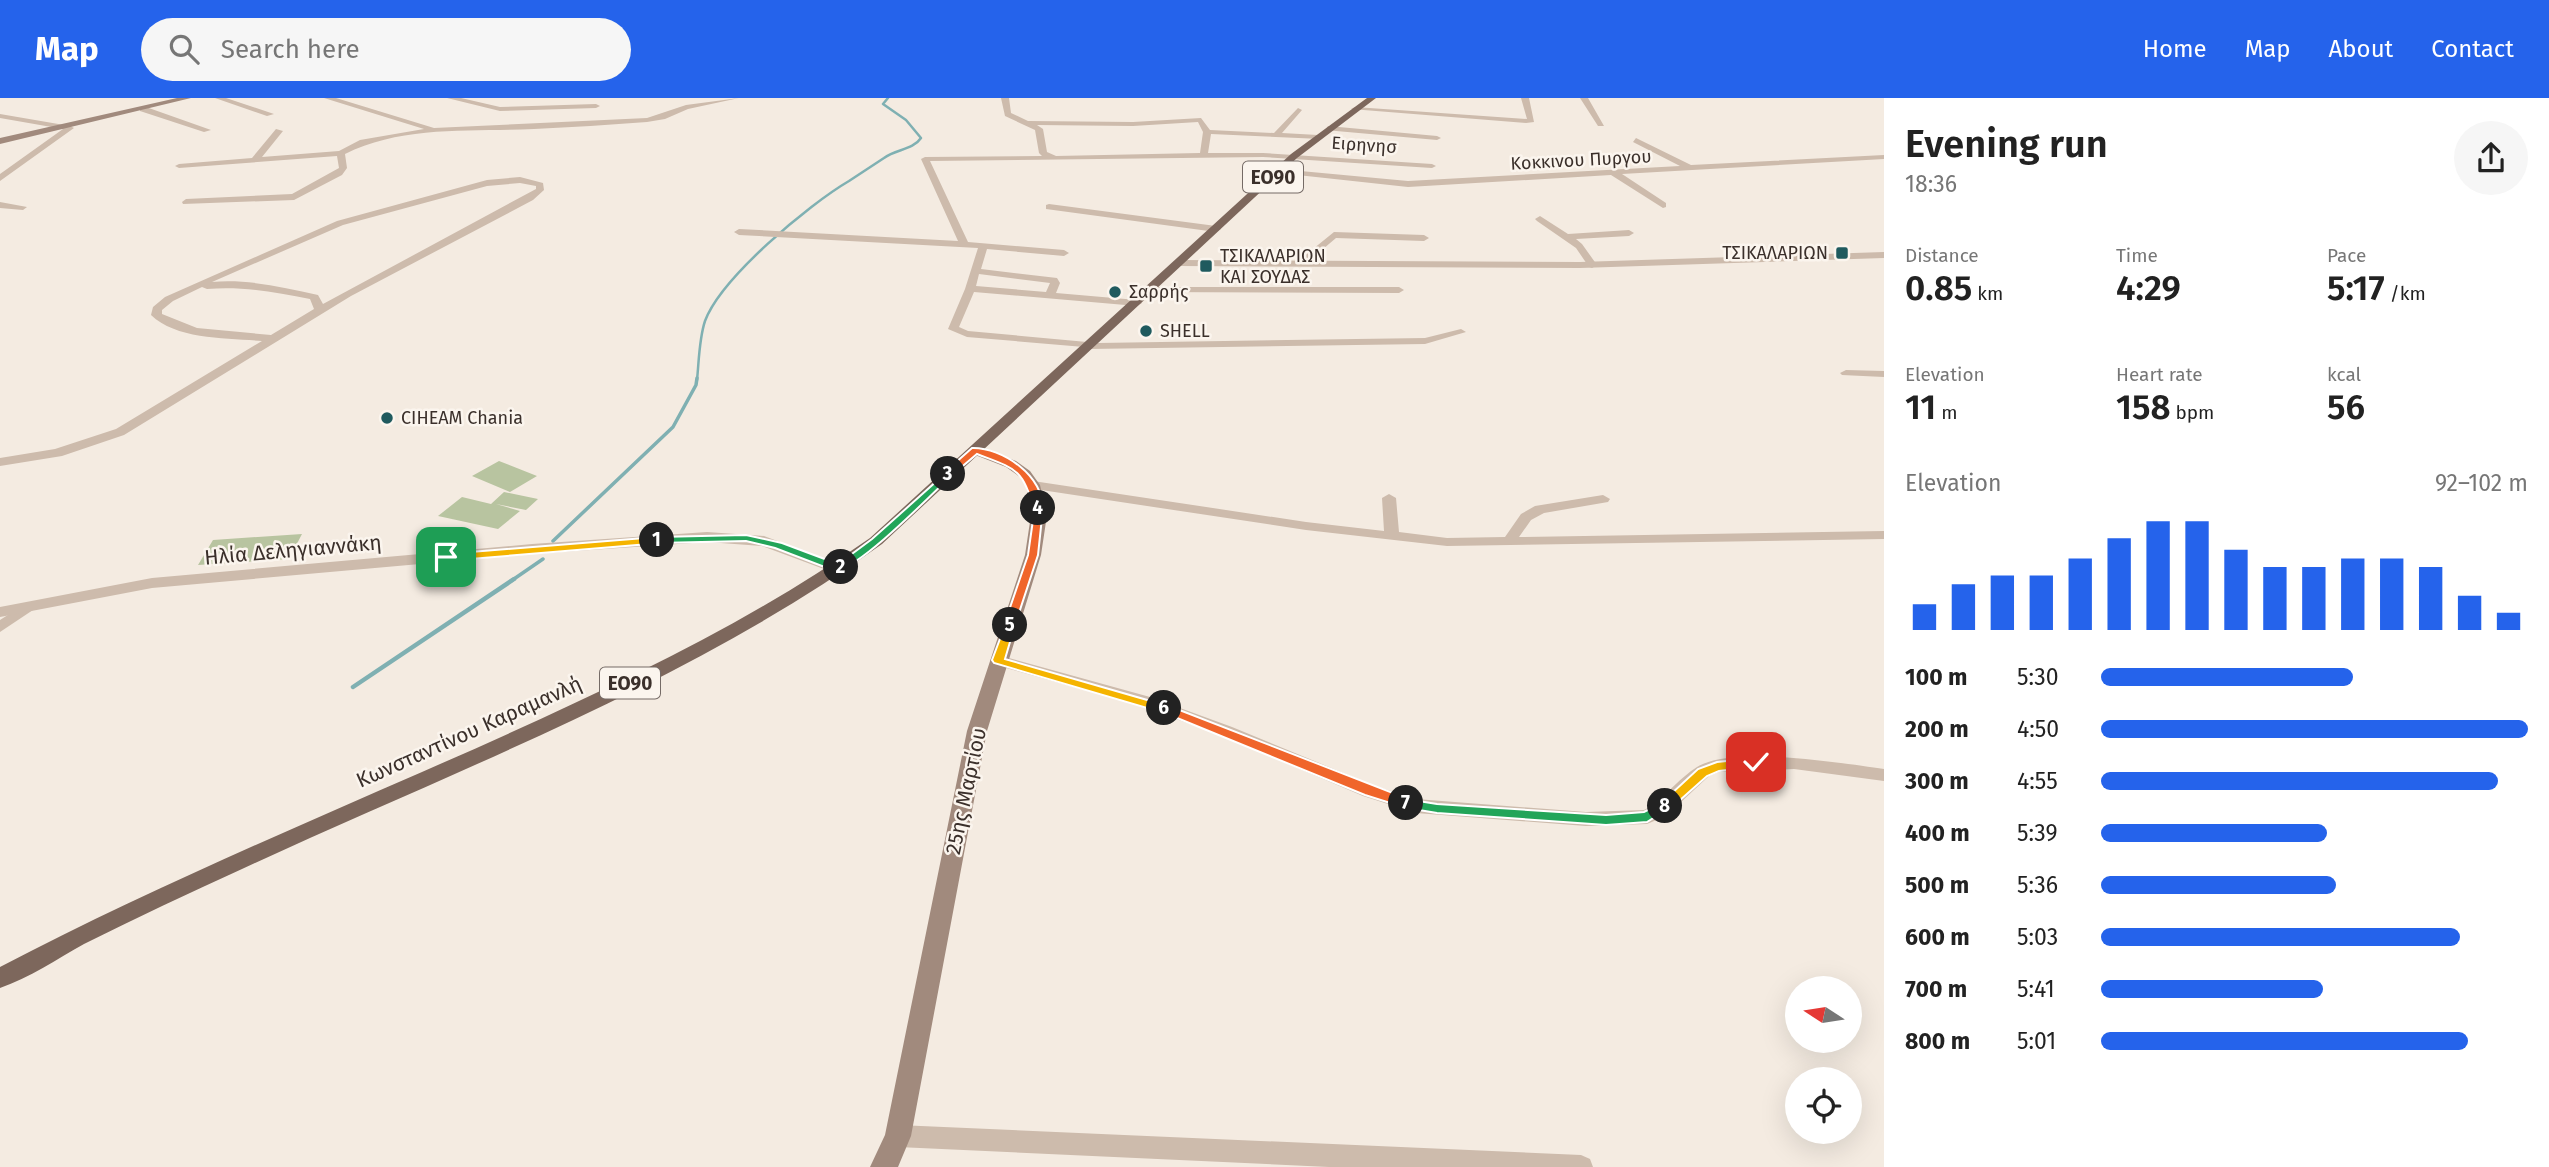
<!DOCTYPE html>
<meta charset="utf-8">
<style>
:root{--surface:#fff;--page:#f6f6f6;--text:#222;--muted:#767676;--accent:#2563eb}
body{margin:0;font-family:"Fira Sans",sans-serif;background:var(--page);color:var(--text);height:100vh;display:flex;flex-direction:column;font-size:26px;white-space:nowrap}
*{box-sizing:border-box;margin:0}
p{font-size:23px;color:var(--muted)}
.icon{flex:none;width:38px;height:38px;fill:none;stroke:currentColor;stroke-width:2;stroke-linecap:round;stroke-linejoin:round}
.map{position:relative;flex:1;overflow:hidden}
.details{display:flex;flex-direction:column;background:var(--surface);width:665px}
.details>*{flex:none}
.needle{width:46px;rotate:282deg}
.tools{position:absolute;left:1785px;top:878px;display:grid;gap:14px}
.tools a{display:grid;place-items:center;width:77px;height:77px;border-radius:50%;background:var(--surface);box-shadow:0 7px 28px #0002;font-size:35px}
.pin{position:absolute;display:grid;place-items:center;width:60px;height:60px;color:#fff;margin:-30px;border-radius:14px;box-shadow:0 4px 10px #0006}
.km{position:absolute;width:35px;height:35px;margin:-18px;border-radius:50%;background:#222;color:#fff;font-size:19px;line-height:35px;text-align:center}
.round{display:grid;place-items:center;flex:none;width:74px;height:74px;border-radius:37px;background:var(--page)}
.summary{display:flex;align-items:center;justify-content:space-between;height:119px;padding:0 21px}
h1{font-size:38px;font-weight:600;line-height:52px}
.figures{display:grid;grid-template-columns:repeat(3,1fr);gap:10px;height:119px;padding:7px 21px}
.figures div{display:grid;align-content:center}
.figures b{font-size:35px;font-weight:600}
.figures small{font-size:19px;font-weight:400}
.figures p{font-size:19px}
.chart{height:196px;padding:14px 21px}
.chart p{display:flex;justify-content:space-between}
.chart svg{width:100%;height:126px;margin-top:7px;stroke:var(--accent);stroke-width:6}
ul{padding:0 21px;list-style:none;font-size:23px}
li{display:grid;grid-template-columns:112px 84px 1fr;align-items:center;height:52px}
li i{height:18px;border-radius:9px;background:var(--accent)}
header{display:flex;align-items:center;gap:42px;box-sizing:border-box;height:98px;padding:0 35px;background:var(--accent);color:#fff}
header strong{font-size:33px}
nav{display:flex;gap:38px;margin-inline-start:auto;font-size:24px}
.search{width:490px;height:63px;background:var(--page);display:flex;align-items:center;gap:18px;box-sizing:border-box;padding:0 24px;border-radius:38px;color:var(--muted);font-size:26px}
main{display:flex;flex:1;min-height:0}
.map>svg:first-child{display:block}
.green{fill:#b8c4a0}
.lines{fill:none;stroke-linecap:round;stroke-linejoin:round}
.stream-far2{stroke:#7fb0b2;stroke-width:2.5}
.stream-far1{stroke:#7fb0b2;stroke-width:3.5}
.stream{stroke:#7fb0b2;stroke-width:4.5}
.minor{fill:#cdbbac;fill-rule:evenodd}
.tertiary{fill:#cdbbac;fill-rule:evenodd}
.secondary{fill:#a18a7d;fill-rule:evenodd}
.primary{fill:#7d675c;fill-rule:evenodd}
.split-1{fill:#f5b400;stroke:#fff;stroke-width:2}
.split-2{fill:#22a559;stroke:#fff;stroke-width:2}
.split-3{fill:#22a559;stroke:#fff;stroke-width:2}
.split-4{fill:#f0652b;stroke:#fff;stroke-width:2}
.split-5{fill:#f0652b;stroke:#fff;stroke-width:2}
.split-6{fill:#f5b400;stroke:#fff;stroke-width:2}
.split-7{fill:#f0652b;stroke:#fff;stroke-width:2}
.split-8{fill:#22a559;stroke:#fff;stroke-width:2}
.split-9{fill:#f5b400;stroke:#fff;stroke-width:2}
.poi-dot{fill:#1f5a5e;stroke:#fbf5ee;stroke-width:2.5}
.labels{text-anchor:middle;stroke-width:5;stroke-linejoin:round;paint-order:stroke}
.far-street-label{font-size:18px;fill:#3b302b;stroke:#fbf5ee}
.far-poi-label{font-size:18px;fill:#3b302b;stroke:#fbf5ee;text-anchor:start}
.shield{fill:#fbf5ee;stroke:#756b66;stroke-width:2}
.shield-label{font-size:19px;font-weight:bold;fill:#3b302b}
.street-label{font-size:21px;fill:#3b302b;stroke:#fbf5ee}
</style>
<header>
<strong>Map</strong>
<div class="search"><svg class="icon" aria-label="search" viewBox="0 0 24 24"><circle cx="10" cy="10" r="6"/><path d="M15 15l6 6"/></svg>Search here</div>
<nav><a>Home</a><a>Map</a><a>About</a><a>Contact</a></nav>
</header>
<main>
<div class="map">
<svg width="1884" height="1069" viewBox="0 0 1884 1069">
<rect width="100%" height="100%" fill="#f4ebe1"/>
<!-- green -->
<path class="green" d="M499,363L537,378L510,394L472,378Z
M504,394L538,401L526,412L496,406L520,413L498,431L438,418L462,399L491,406Z
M302,436L289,461L198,467L213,442Z"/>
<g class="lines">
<!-- stream-far2 -->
<path class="stream-far2" d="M697,282C699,263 699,241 705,223C721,180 808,107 849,83C861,75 872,68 884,60C896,51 913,52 921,40L906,22L883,6L888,0"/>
<!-- stream-far1 -->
<path class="stream-far1" d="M553,443L673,329L696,287L697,280
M511,483L543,461"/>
<!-- stream -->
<path class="stream" d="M353,589L514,481"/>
<!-- minor -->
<path class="minor" d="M215,0H226L274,16L267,18Z
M324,0H336L434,30L647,20L686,7L739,0L688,11L665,21L647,24C609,27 572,29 534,31C472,34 403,27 345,56L347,70L342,77L294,102L183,106L182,104L186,101L292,96L339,70L337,58L179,70L175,68L179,66L252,60L276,31L283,33L262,59L339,53L360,42L424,31Z
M447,0H461L500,9L596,6L600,8L596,10L500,13Z
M1001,0H1009L1011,15L1028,23L1133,24L1201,20L1210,32L1274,35L1298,10L1302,12L1282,35L1318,37L1321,41L1211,36L1208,55H1263L1432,66L1436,68L1432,70L1263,59L930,63L968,144L1064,152L1069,155L1064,158L987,151L981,171L1057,180L1060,185L1056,195L1137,202L1142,205L1137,208L974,194L959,229L968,233L1098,245L1425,240L1461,231L1466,234L1425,246L1089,251L1084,249L967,239L948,231L965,191L978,150L739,137L734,134L739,131L958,143L921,61L925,59L1042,58L1039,55L1035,32L1005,18ZM1198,24L1203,34L1200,55L1056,58L1047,54L1043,31L1037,27L1133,28ZM979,176L1050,185L1046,194L976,188Z
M1521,0H1529L1534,24L1526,25L1351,11L1355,9L1527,21Z
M1580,0H1588L1604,28H1598Z
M140,9H146L211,32L204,34L140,13Z
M0,16L70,28L74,30L0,83V76L63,31L0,20Z
M1328,28L1437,38L1441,40L1437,42L1325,32Z
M1636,40L1691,67L1884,57V61L1622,76L1666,105V109L1663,110L1611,77L1408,89L1279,75L1275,73L1279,71L1408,83L1680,68L1633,44Z
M520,79L543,85L544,92L533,102L351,198L124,337L62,358L0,368V360L55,351L116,331L262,243C227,240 177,242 151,217L153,209L165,199L337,123L487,82ZM520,85L536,88V91L323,206L318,197C283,189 248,181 212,184L343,127L487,88ZM202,189L207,191C242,188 275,194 310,201L314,211L271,237L197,230L162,216V212L173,203Z
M0,104L27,109L23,112L0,110Z
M1049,106L1216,128L1221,131L1216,134L1046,111V107Z
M1540,118L1568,136L1629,132L1634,135L1629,138L1576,141L1582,146L1597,167L1592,170L1589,169L1576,150L1537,123L1535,121Z
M1334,134L1424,137L1429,140L1424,143L1336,140L1303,168H1297V164Z
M1150,189H1399L1404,192L1399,195L1146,194L1145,192Z
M1846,272L1884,273V279L1842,277L1840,275Z
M1033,383L1306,424L1384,433L1382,400L1389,396L1396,400L1399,434L1447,440L1505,439L1521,416L1535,408L1603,397L1610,401L1608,404L1544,415L1531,422L1519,439L1884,433V441L1447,448L1306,432L1028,390V384Z
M28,504L33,506L36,509L33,512L0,534V522Z
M998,557L1150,599L1232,629L1375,688L1416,701L1586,714L1644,712L1652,708C1667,696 1681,679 1697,669C1734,647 1841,665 1884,671V683L1794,671L1719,674L1709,678L1666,718L1647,726L1586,728L1416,715L1363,698L1220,637L1138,607L992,566L990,562Z
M898,1027L1581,1057L1590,1061L1593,1069H1329L898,1049L890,1046L886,1038L890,1030Z"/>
<!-- tertiary -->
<path class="tertiary" d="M1884,154V160L1580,170L1179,168L1174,165L1179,162L1580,164Z
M707,434L764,438L844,468L846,471L838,476L832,474L762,448L707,444L532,456L152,490L0,519V509L152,480L532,446Z"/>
<!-- secondary -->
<path class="secondary" d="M177,0H191L0,46V40Z
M975,348L1016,363L1030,373L1040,387L1047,417L1041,457L987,633L911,1038L898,1069H870L885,1037L967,633L1025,457L1031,417L1026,387L1020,379L1006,369L970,355L968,352Z"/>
<!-- primary -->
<path class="primary" d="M1367,0H1376L1297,60L882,446C687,586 458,671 242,771C189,795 136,820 84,846C57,861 29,880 0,890V869C138,797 280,736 422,674C576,606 732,537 870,440L1291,56Z"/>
</g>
<!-- split-1 -->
<path class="split-1" d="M657,439L662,442L661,445L446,463L441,459L446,456Z"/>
<!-- split-2 -->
<path class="split-2" d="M746,437L782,445L846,469L842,473H835L775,450L746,443L657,445L652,442L657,439Z"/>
<!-- split-3 -->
<path class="split-3" d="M948,373L951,374V378C933,395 857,473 837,471V467L872,441Z"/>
<!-- split-4 -->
<path class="split-4" d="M972,350C1002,349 1046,379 1042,412L1033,410C1024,370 1013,370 977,356L951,378H945V374Z"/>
<!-- split-5 -->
<path class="split-5" d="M1035,408L1043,410L1038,457L1015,527L1010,531L1004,527L1028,457Z"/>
<!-- split-6 -->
<path class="split-6" d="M1006,525L1015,527L1005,561L1168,608L1170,610L1164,615L994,565L992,562Z"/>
<!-- split-7 -->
<path class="split-7" d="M1164,606L1411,702L1413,705L1406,710L1365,697L1160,613V608Z"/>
<!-- split-8 -->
<path class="split-8" d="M1406,701L1437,706L1606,717L1644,714L1665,703L1672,708L1647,724L1606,727L1437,715L1401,709L1399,705Z"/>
<!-- split-9 -->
<path class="split-9" d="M1756,660L1761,661V668L1719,673L1707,678L1670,711L1665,712L1658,708L1698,671L1717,664Z"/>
<!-- markers -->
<g class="poi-dot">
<rect x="1835" y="148" width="14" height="14" rx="3.5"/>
<rect x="1199" y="161" width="14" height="14" rx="3.5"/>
<circle cx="1115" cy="194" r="7"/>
<circle cx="1146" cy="233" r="7"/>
<circle cx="387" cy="320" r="7"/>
</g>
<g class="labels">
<!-- far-street labels -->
<g class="far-street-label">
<text transform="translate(1364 47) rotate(4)" y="6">Ειρηνησ</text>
<text transform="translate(1581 62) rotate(-3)" y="6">Κοκκινου Πυργου</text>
</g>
<!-- far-poi labels -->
<g class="far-poi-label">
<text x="1828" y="161" text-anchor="end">ΤΣΙΚΑΛΑΡΙΩΝ</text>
<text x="1220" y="164">ΤΣΙΚΑΛΑΡΙΩΝ<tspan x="1220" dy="21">ΚΑΙ ΣΟΥΔΑΣ</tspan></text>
<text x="1129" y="200">Σαρρής</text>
<text x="1160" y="239">SHELL</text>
<text x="401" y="326">CIHEAM Chania</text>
</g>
<!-- shield labels -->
<g class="shield">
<rect x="1243" y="63.5" width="60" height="31" rx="5"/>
<rect x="600" y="569.5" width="60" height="31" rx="5"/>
</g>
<g class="shield-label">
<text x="1273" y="86">ΕΟ90</text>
<text x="630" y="592">ΕΟ90</text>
</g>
<!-- street labels -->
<g class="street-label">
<text transform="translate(293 452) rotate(-5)" y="7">Ηλία Δεληγιαννάκη</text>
<text transform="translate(469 634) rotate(-24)" y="7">Κωνσταντίνου Καραμανλή</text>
<text transform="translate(966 693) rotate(-78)" y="7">25ης Μαρτίου</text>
</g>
</g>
</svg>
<div class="tools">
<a><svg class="needle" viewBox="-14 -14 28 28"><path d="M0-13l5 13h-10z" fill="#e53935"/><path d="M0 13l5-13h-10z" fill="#767676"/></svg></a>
<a><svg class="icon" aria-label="locate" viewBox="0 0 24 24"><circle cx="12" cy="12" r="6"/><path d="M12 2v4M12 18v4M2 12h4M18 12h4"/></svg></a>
</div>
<div class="pin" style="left:446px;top:459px;background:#1e9e55"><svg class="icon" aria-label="arrive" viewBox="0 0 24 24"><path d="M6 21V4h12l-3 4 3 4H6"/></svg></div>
<div class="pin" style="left:1756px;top:664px;background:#d93025"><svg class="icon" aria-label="check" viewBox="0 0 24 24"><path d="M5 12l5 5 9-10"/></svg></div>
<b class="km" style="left:657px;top:442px">1</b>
<b class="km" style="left:841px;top:469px">2</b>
<b class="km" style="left:948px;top:376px">3</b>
<b class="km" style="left:1038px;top:410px">4</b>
<b class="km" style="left:1010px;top:527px">5</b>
<b class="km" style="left:1164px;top:610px">6</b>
<b class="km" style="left:1406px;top:705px">7</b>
<b class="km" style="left:1665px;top:708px">8</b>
</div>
<section class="details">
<div class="summary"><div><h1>Evening run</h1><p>18:36</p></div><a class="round"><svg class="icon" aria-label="share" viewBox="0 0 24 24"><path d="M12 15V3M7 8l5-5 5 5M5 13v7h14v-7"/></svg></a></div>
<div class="figures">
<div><p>Distance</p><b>0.85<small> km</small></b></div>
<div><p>Time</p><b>4:29</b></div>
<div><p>Pace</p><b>5:17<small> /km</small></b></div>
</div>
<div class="figures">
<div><p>Elevation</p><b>11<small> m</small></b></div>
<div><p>Heart rate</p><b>158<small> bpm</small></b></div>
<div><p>kcal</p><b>56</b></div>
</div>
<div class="chart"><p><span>Elevation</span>92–102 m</p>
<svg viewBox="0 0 160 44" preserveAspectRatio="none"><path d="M5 44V35M15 44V28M25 44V25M35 44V25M45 44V19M55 44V12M65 44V6M75 44V6M85 44V16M95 44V22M105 44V22M115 44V19M125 44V19M135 44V22M145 44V32M155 44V38"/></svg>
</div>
<ul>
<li><b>100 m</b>5:30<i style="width:59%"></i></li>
<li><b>200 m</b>4:50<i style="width:100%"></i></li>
<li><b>300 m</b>4:55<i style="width:93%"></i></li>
<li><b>400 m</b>5:39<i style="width:53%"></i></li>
<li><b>500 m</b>5:36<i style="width:55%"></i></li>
<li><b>600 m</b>5:03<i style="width:84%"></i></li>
<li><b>700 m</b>5:41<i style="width:52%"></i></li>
<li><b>800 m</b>5:01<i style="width:86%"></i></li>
</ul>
</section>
</main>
